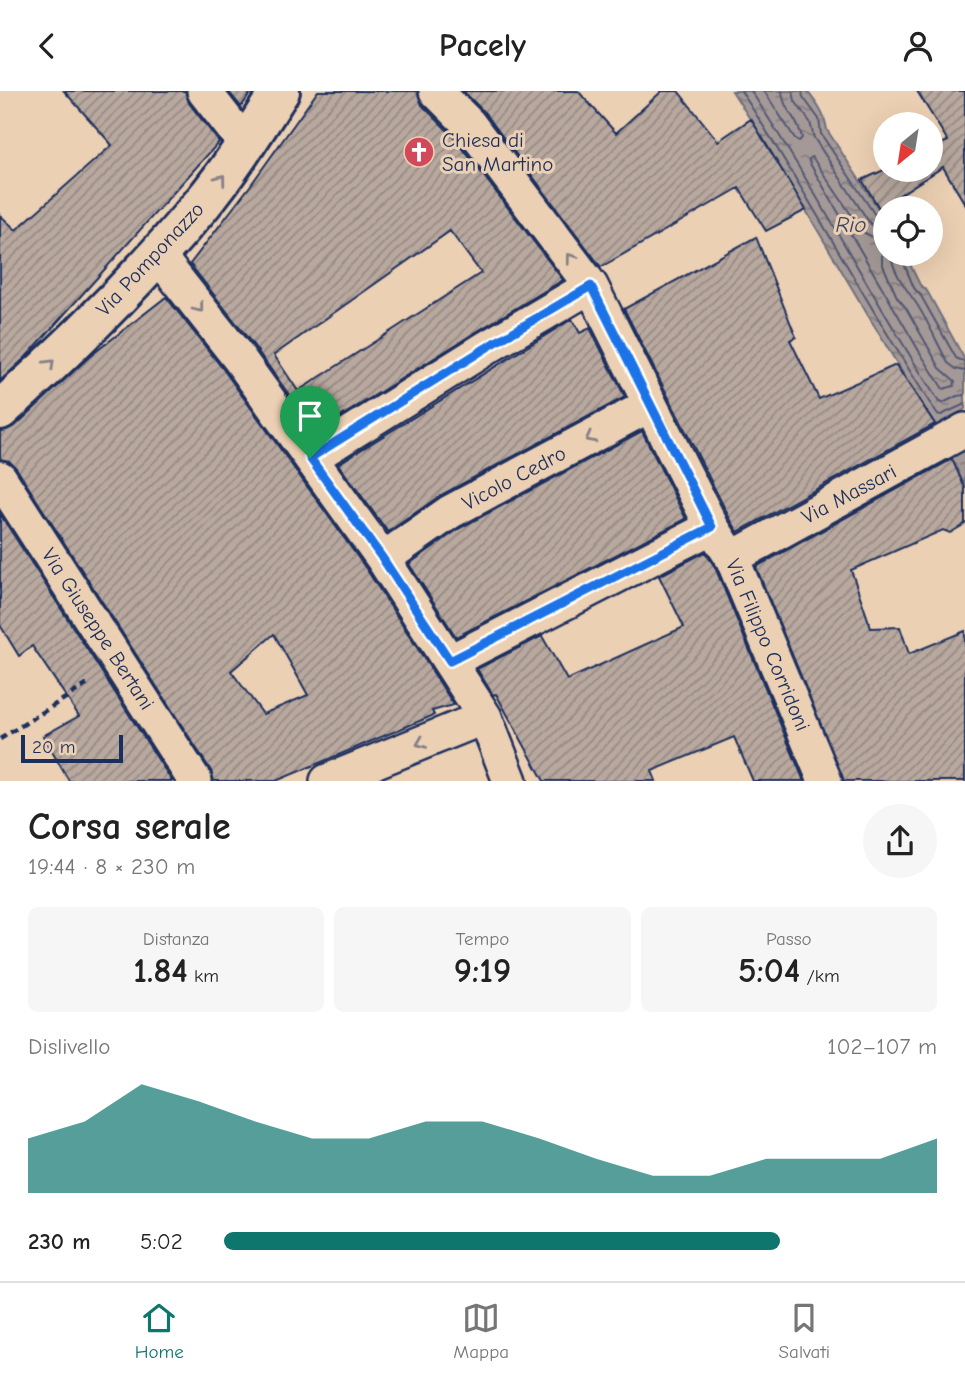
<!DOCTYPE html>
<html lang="it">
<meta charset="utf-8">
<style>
:root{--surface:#fff;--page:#f6f6f6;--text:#222;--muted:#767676;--line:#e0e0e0;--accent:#0f766e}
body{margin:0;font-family:"Comic Neue",sans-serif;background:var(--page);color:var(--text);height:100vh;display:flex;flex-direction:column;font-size:26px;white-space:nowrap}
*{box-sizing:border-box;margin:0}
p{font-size:23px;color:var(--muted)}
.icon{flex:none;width:38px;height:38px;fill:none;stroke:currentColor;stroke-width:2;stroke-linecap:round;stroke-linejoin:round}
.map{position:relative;height:690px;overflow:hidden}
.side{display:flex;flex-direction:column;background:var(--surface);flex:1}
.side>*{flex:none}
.needle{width:46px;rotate:210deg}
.tools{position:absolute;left:873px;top:21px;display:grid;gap:14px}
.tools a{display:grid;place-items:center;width:70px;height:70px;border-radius:50%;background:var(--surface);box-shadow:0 7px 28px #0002;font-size:35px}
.scale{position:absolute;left:21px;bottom:18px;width:102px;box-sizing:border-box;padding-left:7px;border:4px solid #1b2f5e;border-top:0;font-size:19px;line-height:24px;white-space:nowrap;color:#1b2f5e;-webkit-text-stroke:5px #ecd0b3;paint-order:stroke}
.pin{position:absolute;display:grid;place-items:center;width:60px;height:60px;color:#fff;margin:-72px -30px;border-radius:50% 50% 50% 0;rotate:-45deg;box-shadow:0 0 7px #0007}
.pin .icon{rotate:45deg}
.round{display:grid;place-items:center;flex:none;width:74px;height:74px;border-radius:37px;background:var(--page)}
.head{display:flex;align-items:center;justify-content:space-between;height:119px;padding:0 28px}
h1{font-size:38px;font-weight:700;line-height:52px}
.metrics{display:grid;grid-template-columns:repeat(3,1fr);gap:10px;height:119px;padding:7px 28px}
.metrics div{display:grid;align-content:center;border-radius:10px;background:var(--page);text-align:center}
.metrics b{font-size:35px;font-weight:700}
.metrics small{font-size:19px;font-weight:400}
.metrics p{font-size:19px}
.chart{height:196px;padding:14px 28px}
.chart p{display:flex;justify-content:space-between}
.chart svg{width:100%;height:126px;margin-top:7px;fill:var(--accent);opacity:.7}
ul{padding:0 28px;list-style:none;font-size:23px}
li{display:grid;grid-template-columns:112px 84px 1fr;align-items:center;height:52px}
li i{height:18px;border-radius:9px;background:var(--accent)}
header{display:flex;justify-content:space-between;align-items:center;height:91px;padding:0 28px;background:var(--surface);font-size:32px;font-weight:700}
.dock{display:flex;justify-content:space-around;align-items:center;height:98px;border-top:2px solid var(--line);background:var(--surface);font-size:19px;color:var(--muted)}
.dock a{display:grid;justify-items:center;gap:4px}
.dock .current{color:var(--accent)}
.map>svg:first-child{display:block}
.water{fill:url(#water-ripples);stroke:#6d6f80;stroke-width:2}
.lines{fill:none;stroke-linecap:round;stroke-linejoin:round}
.shore{stroke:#525974;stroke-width:2}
.building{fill:url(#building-hatch);stroke:#1b2f5e;stroke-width:2;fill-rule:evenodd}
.minor-casing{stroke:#1b2f5e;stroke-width:38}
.secondary-casing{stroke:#1b2f5e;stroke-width:44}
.path{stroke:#1b2f5e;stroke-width:4.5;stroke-dasharray:7 5;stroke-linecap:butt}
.minor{stroke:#ecd0b3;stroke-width:33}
.secondary{stroke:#ecd0b3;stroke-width:38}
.oneway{stroke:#848088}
.route-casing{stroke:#fff;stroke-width:14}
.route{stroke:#1a73e8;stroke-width:9}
.labels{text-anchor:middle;stroke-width:6;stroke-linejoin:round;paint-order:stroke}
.poi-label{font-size:21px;fill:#1b2f5e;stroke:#ecd0b3;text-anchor:start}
.street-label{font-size:21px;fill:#1b2f5e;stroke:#ecd0b3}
.water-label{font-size:23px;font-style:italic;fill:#364469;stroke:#ecd0b3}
</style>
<header><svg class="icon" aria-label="back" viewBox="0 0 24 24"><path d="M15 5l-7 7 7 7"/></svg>Pacely<svg class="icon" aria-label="person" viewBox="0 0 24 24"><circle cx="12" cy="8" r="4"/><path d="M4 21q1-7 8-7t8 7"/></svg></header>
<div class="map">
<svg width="965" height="690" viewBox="0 0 965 690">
<defs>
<pattern id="water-ripples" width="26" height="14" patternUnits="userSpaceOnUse" patternTransform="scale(1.75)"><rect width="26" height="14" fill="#a49996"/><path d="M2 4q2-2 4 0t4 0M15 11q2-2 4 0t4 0" fill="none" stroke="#857d7e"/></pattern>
<pattern id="building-hatch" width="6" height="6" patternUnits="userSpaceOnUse" patternTransform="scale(1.75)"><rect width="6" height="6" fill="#b8a89e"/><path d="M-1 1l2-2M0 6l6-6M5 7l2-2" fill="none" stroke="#958984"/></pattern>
</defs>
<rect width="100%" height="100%" fill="#ecd0b3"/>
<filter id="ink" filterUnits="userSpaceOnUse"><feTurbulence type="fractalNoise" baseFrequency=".0143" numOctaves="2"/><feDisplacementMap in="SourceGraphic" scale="14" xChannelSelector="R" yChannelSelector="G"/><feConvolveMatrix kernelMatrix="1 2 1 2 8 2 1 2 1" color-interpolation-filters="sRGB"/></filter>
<g filter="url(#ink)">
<!-- water -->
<path class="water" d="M732,0H807C817,13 825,23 827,39L885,128L886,163H905L920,194L927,200L965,269V318L936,335C865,225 804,110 732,0Z
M965,358V397L951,367Z"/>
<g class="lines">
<!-- shore -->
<path class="shore" d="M741,0C810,105 868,217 937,323L941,324L965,313
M751,0C818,101 873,209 939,311L943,312L957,305L965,304
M764,0L796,49L799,50L802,47C798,26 783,20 782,0
M793,0L795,10L810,31L814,47L869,131L876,138L886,139
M802,0L803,6L819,28L821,43L877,127L886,130
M812,66L863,141L882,151V172L897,206L906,217L940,277L955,290L954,295L943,298L919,260L809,71V68Z
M891,163C892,180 907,199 916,212C928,230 937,252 948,272L956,278L965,280
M900,163L914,197L921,205L956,267L965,271"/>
</g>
<!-- building -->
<path class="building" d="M64,0H185L189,12L219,51L26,266L0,290V124L16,139L112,54Z
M228,0H252L241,16Z
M318,0H417L422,14L454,46L563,189L476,241L316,341L254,255L190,173L250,95ZM450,140L481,182L298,300L274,264Z
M463,0H578L616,42L662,0H678L718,50L751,28L806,119L766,140L739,97L601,176L484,21Z
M917,0H965V113L943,76L879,117L862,89L886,78L931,79V57L948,50Z
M756,146L796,246L790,249L819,308L896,274L935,333L738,441L729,426L624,218Z
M166,206L223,278L367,479L454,614L432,620L434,624L276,690H214L211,680L16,377L9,370L0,368V340L15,335L89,266ZM274,543L308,604L263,623L231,580Z
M572,228L580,242L590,237L625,306L441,404L388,441L338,373Z
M642,340L686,428L456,546L409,473L460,437Z
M952,368L965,397V433L950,442L943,439L851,479L871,537L900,536L909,563L965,540V690H844L756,476Z
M0,423L172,690H69L43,645L79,625L32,555L19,565L0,534Z
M705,461L715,476L804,690H753L734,646L652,680L656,690H544L496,603L493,604L477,578L542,545L567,589L684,536L659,485Z"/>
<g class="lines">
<!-- minor casing -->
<g class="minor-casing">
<path id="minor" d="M204,0L246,54
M436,0L469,33L591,195L680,373L712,436L732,467L825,690
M157,163L238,266L383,468L485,626L510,690
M311,367L486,257L591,195
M0,387L195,690
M732,467L965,339
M383,468L450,421L650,314
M451,570L712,436
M327,690L485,626"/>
</g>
<!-- secondary casing -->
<g class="secondary-casing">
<path id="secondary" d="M0,319C71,256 140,187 201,114C231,78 255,39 280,0"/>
</g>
<!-- path -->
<path class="path" d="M0,648L91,591"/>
<!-- minor -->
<use href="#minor" class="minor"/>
<!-- secondary -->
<use href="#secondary" class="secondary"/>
</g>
<!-- one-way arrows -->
<defs><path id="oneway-chevron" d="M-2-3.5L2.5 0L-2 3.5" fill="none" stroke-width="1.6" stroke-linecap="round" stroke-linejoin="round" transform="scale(1.75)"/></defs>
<g class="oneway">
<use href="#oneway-chevron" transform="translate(221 88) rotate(-53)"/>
<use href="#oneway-chevron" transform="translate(571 167) rotate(-126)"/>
<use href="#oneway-chevron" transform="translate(199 217) rotate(52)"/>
<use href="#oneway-chevron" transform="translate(50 273) rotate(-44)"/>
<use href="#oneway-chevron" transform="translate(590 347) rotate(152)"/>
<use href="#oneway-chevron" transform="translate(421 652) rotate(158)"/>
</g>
</g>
<g class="lines" filter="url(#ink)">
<!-- route casing -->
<g class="route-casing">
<path id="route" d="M591,195L712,436L450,570L383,468L310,367L486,257Z"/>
</g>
<!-- route -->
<use href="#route" class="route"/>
</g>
<!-- icons -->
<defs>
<g id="church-disc" transform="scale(1.575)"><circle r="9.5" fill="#d1495b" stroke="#ecd0b3"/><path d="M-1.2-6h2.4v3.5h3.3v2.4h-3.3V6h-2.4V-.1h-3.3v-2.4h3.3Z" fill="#fff"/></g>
</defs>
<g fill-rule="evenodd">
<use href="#church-disc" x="419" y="61"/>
</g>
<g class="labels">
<!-- poi labels -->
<g class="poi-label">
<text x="442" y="56">Chiesa di<tspan x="442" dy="24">San Martino</tspan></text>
</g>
<!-- street labels -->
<g class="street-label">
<text transform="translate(150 168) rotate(-47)" y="7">Via Pomponazzo</text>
<text transform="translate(514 387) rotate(-28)" y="7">Vicolo Cedro</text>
<text transform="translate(849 403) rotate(-28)" y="7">Via Massari</text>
<text transform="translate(98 538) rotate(57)" y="7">Via Giuseppe Bertani</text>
<text transform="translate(768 554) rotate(67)" y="7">Via Filippo Corridoni</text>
</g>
<!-- water labels -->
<g class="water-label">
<text x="851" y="141">Rio</text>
</g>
</g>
</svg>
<div class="tools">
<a><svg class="needle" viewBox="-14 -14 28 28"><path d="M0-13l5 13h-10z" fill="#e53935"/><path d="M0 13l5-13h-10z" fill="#767676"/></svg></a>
<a><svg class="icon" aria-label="locate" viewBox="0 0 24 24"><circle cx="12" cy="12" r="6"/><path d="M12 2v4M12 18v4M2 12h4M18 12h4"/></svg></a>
</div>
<div class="scale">20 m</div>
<div class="pin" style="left:310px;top:367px;background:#1e9e55"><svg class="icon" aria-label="arrive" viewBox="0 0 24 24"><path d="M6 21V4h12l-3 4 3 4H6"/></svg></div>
</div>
<section class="side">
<div class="head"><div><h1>Corsa serale</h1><p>19:44 · 8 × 230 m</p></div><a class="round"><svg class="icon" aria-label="share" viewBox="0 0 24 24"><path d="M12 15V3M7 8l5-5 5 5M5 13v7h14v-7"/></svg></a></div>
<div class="metrics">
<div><p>Distanza</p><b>1.84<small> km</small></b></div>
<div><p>Tempo</p><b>9:19</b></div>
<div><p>Passo</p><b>5:04<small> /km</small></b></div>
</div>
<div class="chart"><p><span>Dislivello</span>102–107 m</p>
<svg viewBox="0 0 160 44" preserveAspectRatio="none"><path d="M0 44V25L10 19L20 6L30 12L40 19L50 25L60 25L70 19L80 19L90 25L100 32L110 38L120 38L130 32L140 32L150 32L160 25V44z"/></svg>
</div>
<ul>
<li><b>230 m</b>5:02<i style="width:78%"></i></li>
</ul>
</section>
<nav class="dock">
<a class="current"><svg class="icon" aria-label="home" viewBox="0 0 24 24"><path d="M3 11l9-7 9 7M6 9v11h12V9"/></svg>Home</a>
<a><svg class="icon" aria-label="map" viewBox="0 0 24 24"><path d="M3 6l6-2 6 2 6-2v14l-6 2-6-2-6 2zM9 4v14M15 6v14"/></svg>Mappa</a>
<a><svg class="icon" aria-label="saved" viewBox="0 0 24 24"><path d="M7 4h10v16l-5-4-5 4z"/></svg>Salvati</a>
</nav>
